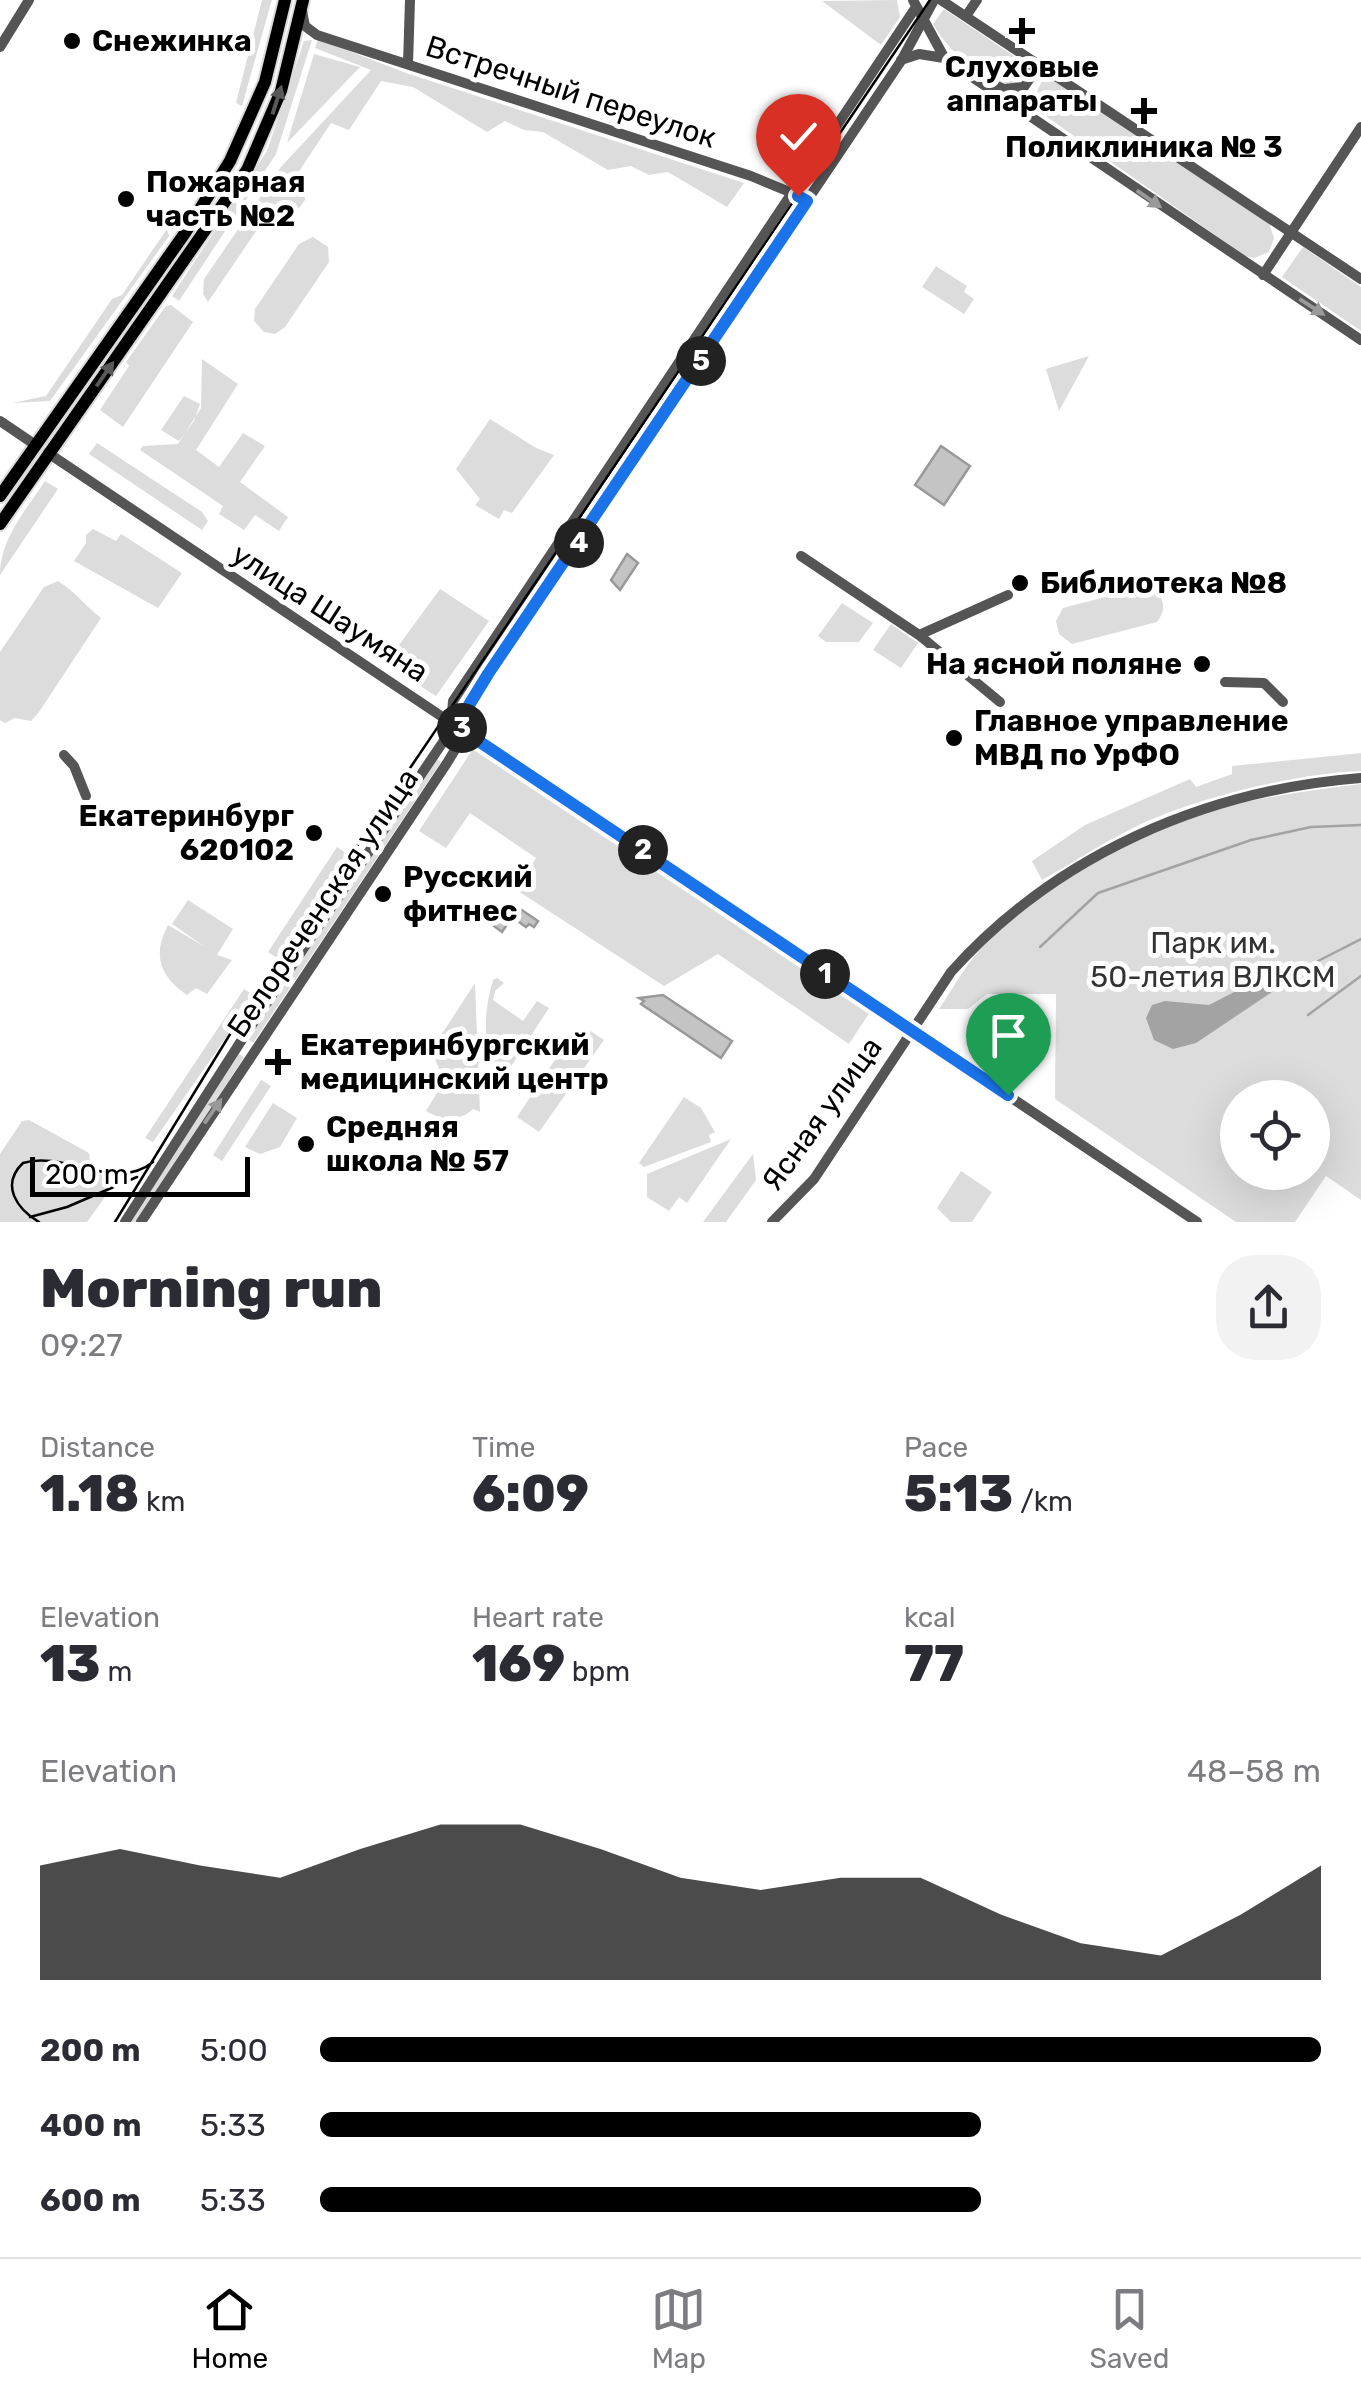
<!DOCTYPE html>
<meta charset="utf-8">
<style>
:root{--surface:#fff;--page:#f2f2f3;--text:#2b2b33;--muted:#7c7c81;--line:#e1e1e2;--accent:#000}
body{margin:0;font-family:Rubik,sans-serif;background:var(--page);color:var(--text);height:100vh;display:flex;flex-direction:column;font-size:38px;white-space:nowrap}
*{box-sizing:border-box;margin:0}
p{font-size:32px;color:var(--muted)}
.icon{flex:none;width:55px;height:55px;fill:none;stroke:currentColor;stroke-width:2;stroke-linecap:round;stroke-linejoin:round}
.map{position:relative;height:1222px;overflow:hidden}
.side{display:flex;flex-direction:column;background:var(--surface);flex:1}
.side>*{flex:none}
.controls{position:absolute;left:1220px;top:1080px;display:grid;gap:20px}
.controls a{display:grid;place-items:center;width:110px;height:110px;border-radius:50%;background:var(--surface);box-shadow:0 10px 40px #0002;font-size:50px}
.scale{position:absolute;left:30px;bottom:25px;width:220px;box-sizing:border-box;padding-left:10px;border:5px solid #000;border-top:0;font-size:28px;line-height:35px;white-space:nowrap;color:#000;-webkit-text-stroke:8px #fff;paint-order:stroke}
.pin{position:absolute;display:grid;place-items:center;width:85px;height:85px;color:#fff;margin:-102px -42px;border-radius:50% 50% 50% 0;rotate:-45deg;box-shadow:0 0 10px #0007}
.pin .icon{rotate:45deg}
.km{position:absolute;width:50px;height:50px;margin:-25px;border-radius:50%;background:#222;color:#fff;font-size:28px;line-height:50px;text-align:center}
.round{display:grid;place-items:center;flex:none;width:105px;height:105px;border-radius:40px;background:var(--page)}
.overview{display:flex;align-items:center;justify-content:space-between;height:170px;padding:0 40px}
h1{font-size:55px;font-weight:800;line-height:75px}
.stats{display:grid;grid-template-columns:repeat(3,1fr);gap:15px;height:170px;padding:10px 40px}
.stats div{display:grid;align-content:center}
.stats b{font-size:50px;font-weight:800}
.stats small{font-size:28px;font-weight:400}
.stats p{font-size:28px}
.chart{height:280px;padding:20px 40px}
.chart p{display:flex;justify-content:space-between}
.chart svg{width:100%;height:180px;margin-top:10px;fill:var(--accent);opacity:.7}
ul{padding:0 40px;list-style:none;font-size:32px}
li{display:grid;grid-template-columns:160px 120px 1fr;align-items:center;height:75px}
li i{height:25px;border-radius:12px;background:var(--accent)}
.tab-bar{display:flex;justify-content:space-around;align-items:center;height:140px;border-top:2px solid var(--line);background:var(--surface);font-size:28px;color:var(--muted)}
.tab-bar a{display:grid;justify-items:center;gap:5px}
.tab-bar .current{color:var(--accent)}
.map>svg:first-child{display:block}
.green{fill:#dcdcdc;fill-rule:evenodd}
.water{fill:#a3a3a3}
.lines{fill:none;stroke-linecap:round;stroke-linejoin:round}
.stream{stroke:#a3a3a3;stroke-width:2.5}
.building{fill:#c4c4c4;stroke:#999;stroke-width:2.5}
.major-casing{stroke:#dbdbdb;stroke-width:16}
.minor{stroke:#555;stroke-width:10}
.major{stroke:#000;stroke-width:12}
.tram{stroke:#000;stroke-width:2.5}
.oneway{fill:#595959}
.oneway2{fill:#999}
.route-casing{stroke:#fff;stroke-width:20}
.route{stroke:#1a73e8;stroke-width:12}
.poi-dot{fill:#000;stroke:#fff;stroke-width:4}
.labels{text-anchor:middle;stroke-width:10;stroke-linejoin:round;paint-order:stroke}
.poi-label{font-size:30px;font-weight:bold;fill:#000;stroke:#fff;text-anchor:start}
.street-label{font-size:30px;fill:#000;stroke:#fff}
.park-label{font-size:30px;fill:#333;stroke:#fff}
</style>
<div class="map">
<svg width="1361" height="1222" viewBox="0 0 1361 1222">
<rect width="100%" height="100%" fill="#fff"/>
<!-- green -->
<path class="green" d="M262,0H272L271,3L242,106L236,103Z
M897,0L900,17L881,45L822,1Z
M944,9L1023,62L1027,77L1021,85C987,86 949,53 933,24Z
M318,39L406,73L744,183L727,207L668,172L649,175L631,166L608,170L543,132L524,130L505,121L487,132L413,87L381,81L349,130L331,123L292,182L305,192V200L290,220L269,212L208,302L203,294L204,279L281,167L371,70L315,48Z
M312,40L276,154L179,301L172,296L267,151L304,41Z
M314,54L360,67L287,143Z
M1040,71L1269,223L1274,238L1269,252L1254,258L1245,256L1020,98L1036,93L1042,81Z
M167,229L169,236L50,401L12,403L46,396L112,299L122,295Z
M313,237L328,247L329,262L285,327L275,334L264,332L254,321L255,309L299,244Z
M1303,247L1361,287V331L1282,277Z
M936,266L967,286L964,292L974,299L964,314L922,287Z
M171,305L193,322L123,427L100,410L129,366L126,362L166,306Z
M1089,356L1059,411L1046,369Z
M202,359L238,384L196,450L219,467L243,433L265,446L240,482L288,517L279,531L255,515L244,530L219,514L223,506L140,450L143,446L178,444L201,408Z
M184,396L200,404L194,421L179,441L161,430Z
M490,419L536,448L554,455L512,513L504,510L499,519L475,505L480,499L456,469Z
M97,443L202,512L208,521L202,530L89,454Z
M45,481L58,489L0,575C0,539 26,510 45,481Z
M93,529L116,541L121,534L182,573L158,608L74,561L86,543V535Z
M58,581C76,592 85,606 101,618L39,712L31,721L15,718L5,723L0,720V652L44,587Z
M1144,587C1163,591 1169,607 1157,622L1072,644L1059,634L1056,621L1063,608Z
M440,589L489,621L436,696L417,684L415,663L396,649Z
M842,603L873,623L859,642H826L818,636Z
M891,624L918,643L901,668L873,650Z
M473,749L870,1012L849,1044L718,954L664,986L515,889L536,858L470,813L446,848L419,831Z
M1361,753V771C1297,773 1195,798 1137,826C1104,842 1074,862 1042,880L1032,861L1085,825L1190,779L1196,787L1232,774V766Z
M436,758L441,762L253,1043L248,1039Z
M1361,784V1200L1326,1176L1295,1222H1236L1055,1099L1056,994H987L968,1009H939C952,990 963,969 978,952C1033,888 1138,833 1218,809C1264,796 1314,790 1361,784ZM1238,1098H1312V1172H1238Z
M337,847L349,855L280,960L268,952Z
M188,900L233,929L217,955L232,960L207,994L196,988L187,995C160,976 152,956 168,925L205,947L172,924Z
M497,978L504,983L495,991L493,1000L523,1021L537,1001L549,1008L506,1074C479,1052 484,1011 493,980Z
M475,983L480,1112L473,1109C459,1122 443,1121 426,1111L444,1081L435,1059L436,1043Z
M244,989L255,996L153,1142L145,1138Z
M589,1030L604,1040L539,1132L517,1117L572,1034L582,1040Z
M239,1054L244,1057L138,1222H130Z
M261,1080L271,1086L222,1161L213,1155Z
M684,1097L701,1108L715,1132L709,1135L711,1142L644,1167L639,1163Z
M273,1103L297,1118L280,1147L260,1154L245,1147Z
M29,1120L89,1153L91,1170L110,1178L108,1193L87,1222H0V1154L22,1121Z
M731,1139L687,1203L679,1197L669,1211L647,1197V1174Z
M753,1154L756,1180L726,1222H703Z
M961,1171L992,1192L972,1222H951L937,1208Z"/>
<!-- water -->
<path class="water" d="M1318,961L1196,1043L1173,1049L1154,1040L1146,1018L1152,1005L1165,1001L1209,1005L1267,975Z"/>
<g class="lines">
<!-- stream -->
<path class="stream" d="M1040,947L1098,893L1251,840L1311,827L1361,825
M1318,961L1361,939
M1308,1015L1361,976"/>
</g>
<!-- building -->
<path class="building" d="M941,446L970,466L944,505L915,485Z
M627,554L638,563L620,590L611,580Z
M510,902L538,921L534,927L529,924L526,927L512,917L502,932L494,926Z
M663,995L732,1041L721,1058L641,1004L644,1001L639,998Z"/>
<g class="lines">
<!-- major casing -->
<g class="major-casing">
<path id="major" d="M0,496L185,233L230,161L265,82L285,0
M0,524L247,170L281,91L303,0"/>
</g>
<!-- minor -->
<path class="minor" d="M913,0L944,57
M941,0L1361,279
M302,11L305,26L317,35L751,176L797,195
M966,16L977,0
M0,47L29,0
M901,60L919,54L944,58L1361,340
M408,64L410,0
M986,81L1004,89L1024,87L1033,74L1027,59
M1263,275L1361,127
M0,421L34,444
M48,453L1197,1222
M801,556L919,635L1008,595
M919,635L1000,702
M1225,682L1264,683L1283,702
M64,755L74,766L86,796
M125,1222L243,1038L443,742L451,726L453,701L916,7
M141,1222L447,763L461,740L466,711L489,674L901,61L934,0
M772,1222L814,1179L951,972C1056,855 1205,790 1361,778"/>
<!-- major -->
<use href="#major" class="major"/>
<!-- tram -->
<path class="tram" d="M30,1217L67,1207L137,1177
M39,1222C17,1209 0,1185 23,1163C65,1150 115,1193 153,1162
M115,1222L232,1031L930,0"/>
</g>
<!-- one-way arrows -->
<defs><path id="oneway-solid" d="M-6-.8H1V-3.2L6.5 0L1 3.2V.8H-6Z" transform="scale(2.5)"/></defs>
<g class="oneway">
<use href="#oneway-solid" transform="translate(277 100) rotate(-72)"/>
<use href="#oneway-solid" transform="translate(105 374) rotate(-55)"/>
</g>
<g class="oneway2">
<use href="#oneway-solid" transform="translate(1149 199) rotate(35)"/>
<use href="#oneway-solid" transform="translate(1312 307) rotate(33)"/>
<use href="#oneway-solid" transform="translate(213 1111) rotate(-55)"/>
</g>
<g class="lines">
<!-- route casing -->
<g class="route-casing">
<path id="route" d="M798,196L807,201L801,210L488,674L466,710L462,730L1008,1095"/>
</g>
<!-- route -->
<use href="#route" class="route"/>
</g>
<!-- markers -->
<g class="poi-dot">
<path d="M1017 16h10v10h10v10h-10v10h-10v-10h-10v-10h10z"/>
<circle cx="72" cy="41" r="10"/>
<path d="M1139 96h10v10h10v10h-10v10h-10v-10h-10v-10h10z"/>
<circle cx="126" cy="199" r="10"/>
<circle cx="1020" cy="583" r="10"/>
<circle cx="1202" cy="664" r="10"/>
<circle cx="954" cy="738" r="10"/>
<circle cx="314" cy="833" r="10"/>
<circle cx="383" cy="894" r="10"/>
<path d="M273 1047h10v10h10v10h-10v10h-10v-10h-10v-10h10z"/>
<circle cx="306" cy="1144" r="10"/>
</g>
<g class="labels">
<!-- poi labels -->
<g class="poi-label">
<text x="92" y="51">Снежинка</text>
<text x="1022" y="77" text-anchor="middle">Слуховые<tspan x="1022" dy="34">аппараты</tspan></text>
<text x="1144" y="157" text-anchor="middle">Поликлиника № 3</text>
<text x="146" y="192">Пожарная<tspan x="146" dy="34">часть №2</tspan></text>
<text x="1040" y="593">Библиотека №8</text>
<text x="1182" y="674" text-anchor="end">На ясной поляне</text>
<text x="974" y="731">Главное управление<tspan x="974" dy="34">МВД по УрФО</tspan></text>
<text x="294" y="826" text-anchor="end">Екатеринбург<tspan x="294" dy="34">620102</tspan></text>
<text x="403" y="887">Русский<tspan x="403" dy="34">фитнес</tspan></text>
<text x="300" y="1055">Екатеринбургский<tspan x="300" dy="34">медицинский центр</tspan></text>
<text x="326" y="1137">Средняя<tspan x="326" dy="34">школа № 57</tspan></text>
</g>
<!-- street labels -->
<g class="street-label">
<text transform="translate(571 92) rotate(18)" y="10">Встречный переулок</text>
<text transform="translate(330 613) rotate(33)" y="10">улица Шаумяна</text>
<text transform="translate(323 903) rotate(-56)" y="10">Белореченская улица</text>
<text transform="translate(822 1114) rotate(-54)" y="10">Ясная улица</text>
</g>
<!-- park labels -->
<g class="park-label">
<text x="1213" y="953">Парк им.<tspan x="1213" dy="34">50-летия ВЛКСМ</tspan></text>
</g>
</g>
</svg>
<div class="controls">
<a><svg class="icon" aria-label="locate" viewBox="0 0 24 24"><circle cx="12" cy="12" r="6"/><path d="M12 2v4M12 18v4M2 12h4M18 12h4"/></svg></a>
</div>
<div class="scale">200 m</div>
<div class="pin" style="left:1008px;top:1095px;background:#1e9e55"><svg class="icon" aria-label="arrive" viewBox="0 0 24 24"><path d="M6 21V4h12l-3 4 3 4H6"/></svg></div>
<div class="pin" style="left:798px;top:196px;background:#d93025"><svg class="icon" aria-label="check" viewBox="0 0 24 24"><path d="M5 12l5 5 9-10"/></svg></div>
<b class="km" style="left:825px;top:974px">1</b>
<b class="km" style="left:643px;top:850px">2</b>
<b class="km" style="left:462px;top:728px">3</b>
<b class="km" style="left:579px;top:543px">4</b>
<b class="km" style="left:701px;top:361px">5</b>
</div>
<section class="side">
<div class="overview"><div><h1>Morning run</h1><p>09:27</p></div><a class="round"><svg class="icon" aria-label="share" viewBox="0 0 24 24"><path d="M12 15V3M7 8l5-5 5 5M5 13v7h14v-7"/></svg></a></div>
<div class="stats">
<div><p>Distance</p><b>1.18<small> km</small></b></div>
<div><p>Time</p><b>6:09</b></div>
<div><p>Pace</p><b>5:13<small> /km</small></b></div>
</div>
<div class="stats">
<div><p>Elevation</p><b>13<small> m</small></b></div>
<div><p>Heart rate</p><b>169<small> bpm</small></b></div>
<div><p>kcal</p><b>77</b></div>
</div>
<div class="chart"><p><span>Elevation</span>48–58 m</p>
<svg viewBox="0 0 160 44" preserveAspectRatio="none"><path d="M0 44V16L10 12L20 16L30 19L40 12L50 6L60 6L70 12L80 19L90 22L100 19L110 19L120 28L130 35L140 38L150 28L160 16V44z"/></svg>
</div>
<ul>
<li><b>200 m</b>5:00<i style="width:100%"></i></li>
<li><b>400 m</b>5:33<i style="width:66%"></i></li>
<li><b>600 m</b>5:33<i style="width:66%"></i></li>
</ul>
</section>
<nav class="tab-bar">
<a class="current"><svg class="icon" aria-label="home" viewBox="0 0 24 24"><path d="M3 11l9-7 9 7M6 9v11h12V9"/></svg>Home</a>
<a><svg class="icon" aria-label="map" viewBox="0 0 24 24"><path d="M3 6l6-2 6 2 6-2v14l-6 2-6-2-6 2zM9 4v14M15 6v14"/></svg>Map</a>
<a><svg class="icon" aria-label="saved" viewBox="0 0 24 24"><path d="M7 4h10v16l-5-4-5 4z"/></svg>Saved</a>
</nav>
